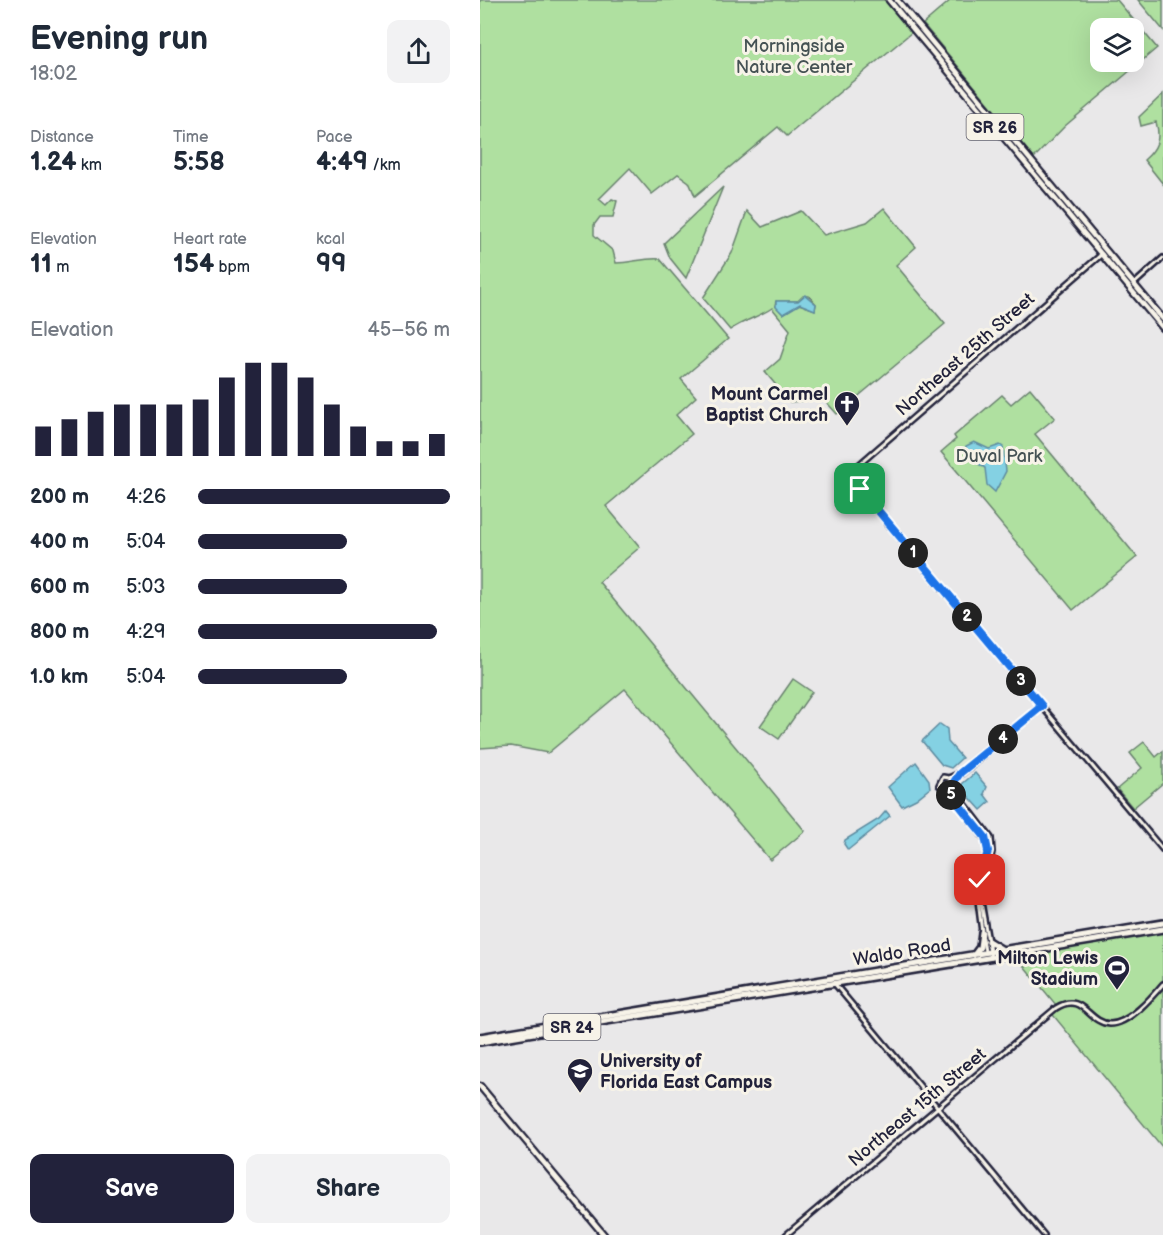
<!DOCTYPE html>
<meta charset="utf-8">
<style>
:root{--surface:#fff;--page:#f2f2f3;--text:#1f2937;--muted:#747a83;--accent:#22223b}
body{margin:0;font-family:"Balsamiq Sans",sans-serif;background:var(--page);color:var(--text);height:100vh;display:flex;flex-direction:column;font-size:22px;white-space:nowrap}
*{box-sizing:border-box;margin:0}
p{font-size:20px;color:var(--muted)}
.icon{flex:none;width:33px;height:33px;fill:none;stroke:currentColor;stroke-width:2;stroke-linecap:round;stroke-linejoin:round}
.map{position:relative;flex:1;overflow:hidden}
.drawer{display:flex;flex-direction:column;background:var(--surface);width:480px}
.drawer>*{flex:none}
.buttons{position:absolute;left:610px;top:18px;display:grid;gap:12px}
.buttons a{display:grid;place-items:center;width:54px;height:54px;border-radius:12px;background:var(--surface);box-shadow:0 6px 24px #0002;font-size:30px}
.pin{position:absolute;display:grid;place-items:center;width:51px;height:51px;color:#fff;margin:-26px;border-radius:12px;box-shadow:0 3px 9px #0006}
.km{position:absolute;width:30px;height:30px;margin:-15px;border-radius:50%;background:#222;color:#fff;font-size:16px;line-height:30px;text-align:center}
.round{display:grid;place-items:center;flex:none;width:63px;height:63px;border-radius:12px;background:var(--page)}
.overview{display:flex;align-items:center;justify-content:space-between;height:102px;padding:0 30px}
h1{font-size:33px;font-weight:700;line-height:45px}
.metrics{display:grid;grid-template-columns:repeat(3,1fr);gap:9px;height:102px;padding:6px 30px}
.metrics div{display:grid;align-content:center}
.metrics b{font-size:26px;font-weight:700}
.metrics small{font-size:16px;font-weight:400}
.metrics p{font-size:16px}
.chart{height:168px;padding:12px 30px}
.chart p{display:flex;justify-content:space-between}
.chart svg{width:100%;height:108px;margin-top:6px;stroke:var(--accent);stroke-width:6}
.action{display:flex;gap:12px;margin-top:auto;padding:12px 30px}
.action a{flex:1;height:69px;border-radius:12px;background:var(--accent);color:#fff;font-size:24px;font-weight:700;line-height:69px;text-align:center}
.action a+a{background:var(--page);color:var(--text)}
ul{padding:0 30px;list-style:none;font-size:20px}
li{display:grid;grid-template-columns:96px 72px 1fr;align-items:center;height:45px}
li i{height:15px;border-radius:8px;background:var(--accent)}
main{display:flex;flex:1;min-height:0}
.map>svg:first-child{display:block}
.green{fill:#afe0a0;stroke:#68816e;stroke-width:1.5;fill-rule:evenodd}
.water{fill:#84d1e3;stroke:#5d8ba0;stroke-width:1.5}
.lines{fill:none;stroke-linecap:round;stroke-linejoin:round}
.minor-casing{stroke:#22223b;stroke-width:8}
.major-casing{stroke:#22223b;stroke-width:9}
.highway-casing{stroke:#22223b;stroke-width:10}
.minor{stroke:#f7f3e8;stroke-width:3}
.major{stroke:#f7f3e8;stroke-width:4.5}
.highway{stroke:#f7f3e8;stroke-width:5}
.route-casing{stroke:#fff;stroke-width:12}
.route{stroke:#1a73e8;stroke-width:8}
.labels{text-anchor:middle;stroke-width:6;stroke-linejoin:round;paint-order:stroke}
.shield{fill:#f7f3e8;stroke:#62616f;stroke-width:1.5}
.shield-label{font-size:16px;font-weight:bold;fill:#22223b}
.park-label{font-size:18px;fill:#455254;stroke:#f7f3e8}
.street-label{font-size:18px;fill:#22223b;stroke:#f7f3e8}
.poi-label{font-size:18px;font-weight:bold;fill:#22223b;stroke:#f7f3e8;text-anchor:end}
</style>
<main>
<section class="drawer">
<div class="overview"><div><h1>Evening run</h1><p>18:02</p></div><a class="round"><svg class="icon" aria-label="share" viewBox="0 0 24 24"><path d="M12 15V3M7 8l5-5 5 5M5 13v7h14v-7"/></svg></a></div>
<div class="metrics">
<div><p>Distance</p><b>1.24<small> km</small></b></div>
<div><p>Time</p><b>5:58</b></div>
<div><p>Pace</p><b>4:49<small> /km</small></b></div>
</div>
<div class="metrics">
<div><p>Elevation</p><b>11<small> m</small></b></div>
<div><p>Heart rate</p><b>154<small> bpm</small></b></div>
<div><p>kcal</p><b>99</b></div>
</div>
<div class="chart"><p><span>Elevation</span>45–56 m</p>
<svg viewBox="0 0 160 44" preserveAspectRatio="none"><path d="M5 44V32M15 44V29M25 44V26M35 44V23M45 44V23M55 44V23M65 44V21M75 44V12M85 44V6M95 44V6M105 44V12M115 44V23M125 44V32M135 44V38M145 44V38M155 44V35"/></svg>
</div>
<ul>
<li><b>200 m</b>4:26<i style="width:100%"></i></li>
<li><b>400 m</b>5:04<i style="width:59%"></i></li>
<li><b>600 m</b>5:03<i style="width:59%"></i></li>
<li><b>800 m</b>4:29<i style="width:95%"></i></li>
<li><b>1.0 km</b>5:04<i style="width:59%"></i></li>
</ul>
<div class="action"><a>Save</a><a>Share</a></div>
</section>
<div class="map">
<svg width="683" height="1235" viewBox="0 0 683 1235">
<rect width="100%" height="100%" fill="#e9e8e9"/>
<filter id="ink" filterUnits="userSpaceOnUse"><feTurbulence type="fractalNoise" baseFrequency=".0167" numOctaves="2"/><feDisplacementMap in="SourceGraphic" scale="12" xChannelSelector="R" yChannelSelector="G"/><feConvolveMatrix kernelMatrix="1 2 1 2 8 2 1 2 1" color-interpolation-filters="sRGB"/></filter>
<g filter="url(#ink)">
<!-- green -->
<path class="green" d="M0,0H405L432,32L307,136L298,127L215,196L209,182L198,174L172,194L150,168L119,199L126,205L132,199L137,201L133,217H120L114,225V235L133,251L136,263C150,263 168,257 180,259L248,339L201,379L216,397L196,415L212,434L126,506L160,547L119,582L325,831L290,860L145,689L68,753L31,746L0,748Z
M471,0H637L677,48L585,126L554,158L443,24ZM654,28V62H621V28Z
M658,0H683V30Z
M683,94V184L664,160C677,149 681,139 676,122L661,126L659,117Z
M243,187L206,278L190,258L184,243Z
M404,208L436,247L416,265L465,324L357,414L340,395H330L323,401L310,402L285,372L300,359L310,330L292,308C279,317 264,320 250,330L223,298L252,253L267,211L282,227L321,211L344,235L387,222ZM323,296H329L336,304L335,310L319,304L303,314L295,305L296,301H318Z
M550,388L575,418L555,434L657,557L593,610L461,452L476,439L474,436L522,395L531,404Z
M313,679L332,692L299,739L280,726Z
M664,742L676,757L683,751V783L653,808L637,789L662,768L650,753Z
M683,931V1148L573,1015L577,1006L539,960L540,956Z"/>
<!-- water -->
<path class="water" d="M325,295L336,304L335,310L320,304L303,314L296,307V301H318Z
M494,442L509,449L520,445L523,447L526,471L515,492L507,485L505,468L489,458L485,452L486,446Z
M460,724L467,729L468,742L482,758L471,768L462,765L442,741Z
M436,762L449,780L450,788L436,799L422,806L408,787Z
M495,773L507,787L504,794L510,802L501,810L482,789V784Z
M406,811L410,816L368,850L364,844L365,840L399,819Z"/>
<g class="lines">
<!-- minor casing -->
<g class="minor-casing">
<path id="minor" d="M622,254L367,475L683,850
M654,284L683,258
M480,773L469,778L463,777L459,785L477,801L508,844L507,858L497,893L502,932
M472,782L562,706
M472,787L511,838L512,852L501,902L511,958
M503,938L505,952
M354,983L564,1235
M306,1235L576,1008C604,991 607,1023 630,1024C649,1024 672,997 683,984"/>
</g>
<!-- major casing -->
<g class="major-casing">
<path id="major" d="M409,0L683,328
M417,0L683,319
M0,1086L124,1235"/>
</g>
<!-- highway casing -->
<g class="highway-casing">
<path id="highway" d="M508,941L521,949
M494,955L500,947L502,932
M0,1037L683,923
M0,1042L683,929"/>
</g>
<!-- minor -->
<use href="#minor" class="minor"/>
<!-- major -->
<use href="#major" class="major"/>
<!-- highway -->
<use href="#highway" class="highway"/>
</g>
</g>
<g class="lines" filter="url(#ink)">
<!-- route casing -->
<g class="route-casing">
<path id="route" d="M380,489L562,706L480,773L468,791L505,837L508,851L500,880"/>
</g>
<!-- route -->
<use href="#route" class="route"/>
</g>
<!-- icons -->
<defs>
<g id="church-pin" transform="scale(1.35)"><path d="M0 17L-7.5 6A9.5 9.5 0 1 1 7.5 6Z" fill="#22223b" stroke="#f7f3e8"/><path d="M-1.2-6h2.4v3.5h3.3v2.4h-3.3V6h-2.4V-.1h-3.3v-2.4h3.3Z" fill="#fff"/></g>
<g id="stadium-pin" transform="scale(1.35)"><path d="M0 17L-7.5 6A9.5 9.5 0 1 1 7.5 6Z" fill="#22223b" stroke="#f7f3e8"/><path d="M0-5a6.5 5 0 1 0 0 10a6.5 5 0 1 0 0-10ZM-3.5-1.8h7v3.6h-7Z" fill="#fff"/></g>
<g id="university-pin" transform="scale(1.35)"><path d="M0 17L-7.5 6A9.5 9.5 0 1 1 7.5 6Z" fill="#22223b" stroke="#f7f3e8"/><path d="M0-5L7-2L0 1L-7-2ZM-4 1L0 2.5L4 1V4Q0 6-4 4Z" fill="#fff"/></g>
</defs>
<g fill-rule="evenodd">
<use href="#church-pin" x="367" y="404"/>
<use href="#stadium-pin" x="637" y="968"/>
<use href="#university-pin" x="100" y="1071"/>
</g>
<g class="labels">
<!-- shield labels -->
<g class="shield">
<rect x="486.5" y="114" width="57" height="26" rx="4.5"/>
<rect x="63.5" y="1014" width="57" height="26" rx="4.5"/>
</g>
<g class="shield-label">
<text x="515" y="133">SR 26</text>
<text x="92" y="1033">SR 24</text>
</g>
<!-- park labels -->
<g class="park-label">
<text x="314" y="52">Morningside<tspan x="314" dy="21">Nature Center</tspan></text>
<text x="519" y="462">Duval Park</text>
</g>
<!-- street labels -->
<g class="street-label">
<text transform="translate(485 354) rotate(-41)" y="6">Northeast 25th Street</text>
<text transform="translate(422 952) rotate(-9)" y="6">Waldo Road</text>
<text transform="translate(437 1107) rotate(-40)" y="6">Northeast 15th Street</text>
</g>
<!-- poi labels -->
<g class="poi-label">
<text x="348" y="400">Mount Carmel<tspan x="348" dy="21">Baptist Church</tspan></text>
<text x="618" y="964">Milton Lewis<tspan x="618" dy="21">Stadium</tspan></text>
<text x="120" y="1067" text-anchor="start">University of<tspan x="120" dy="21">Florida East Campus</tspan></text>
</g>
</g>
</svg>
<div class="buttons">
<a><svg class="icon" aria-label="layers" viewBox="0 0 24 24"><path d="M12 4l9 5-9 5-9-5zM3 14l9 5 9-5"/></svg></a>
</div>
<div class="pin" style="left:380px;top:489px;background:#1e9e55"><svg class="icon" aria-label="arrive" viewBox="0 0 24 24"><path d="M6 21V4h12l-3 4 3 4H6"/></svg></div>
<div class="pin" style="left:500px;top:880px;background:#d93025"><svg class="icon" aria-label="check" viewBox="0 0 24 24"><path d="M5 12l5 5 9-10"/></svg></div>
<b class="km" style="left:433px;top:553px">1</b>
<b class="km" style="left:487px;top:617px">2</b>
<b class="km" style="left:541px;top:681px">3</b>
<b class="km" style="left:523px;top:739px">4</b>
<b class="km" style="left:471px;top:795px">5</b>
</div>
</main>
